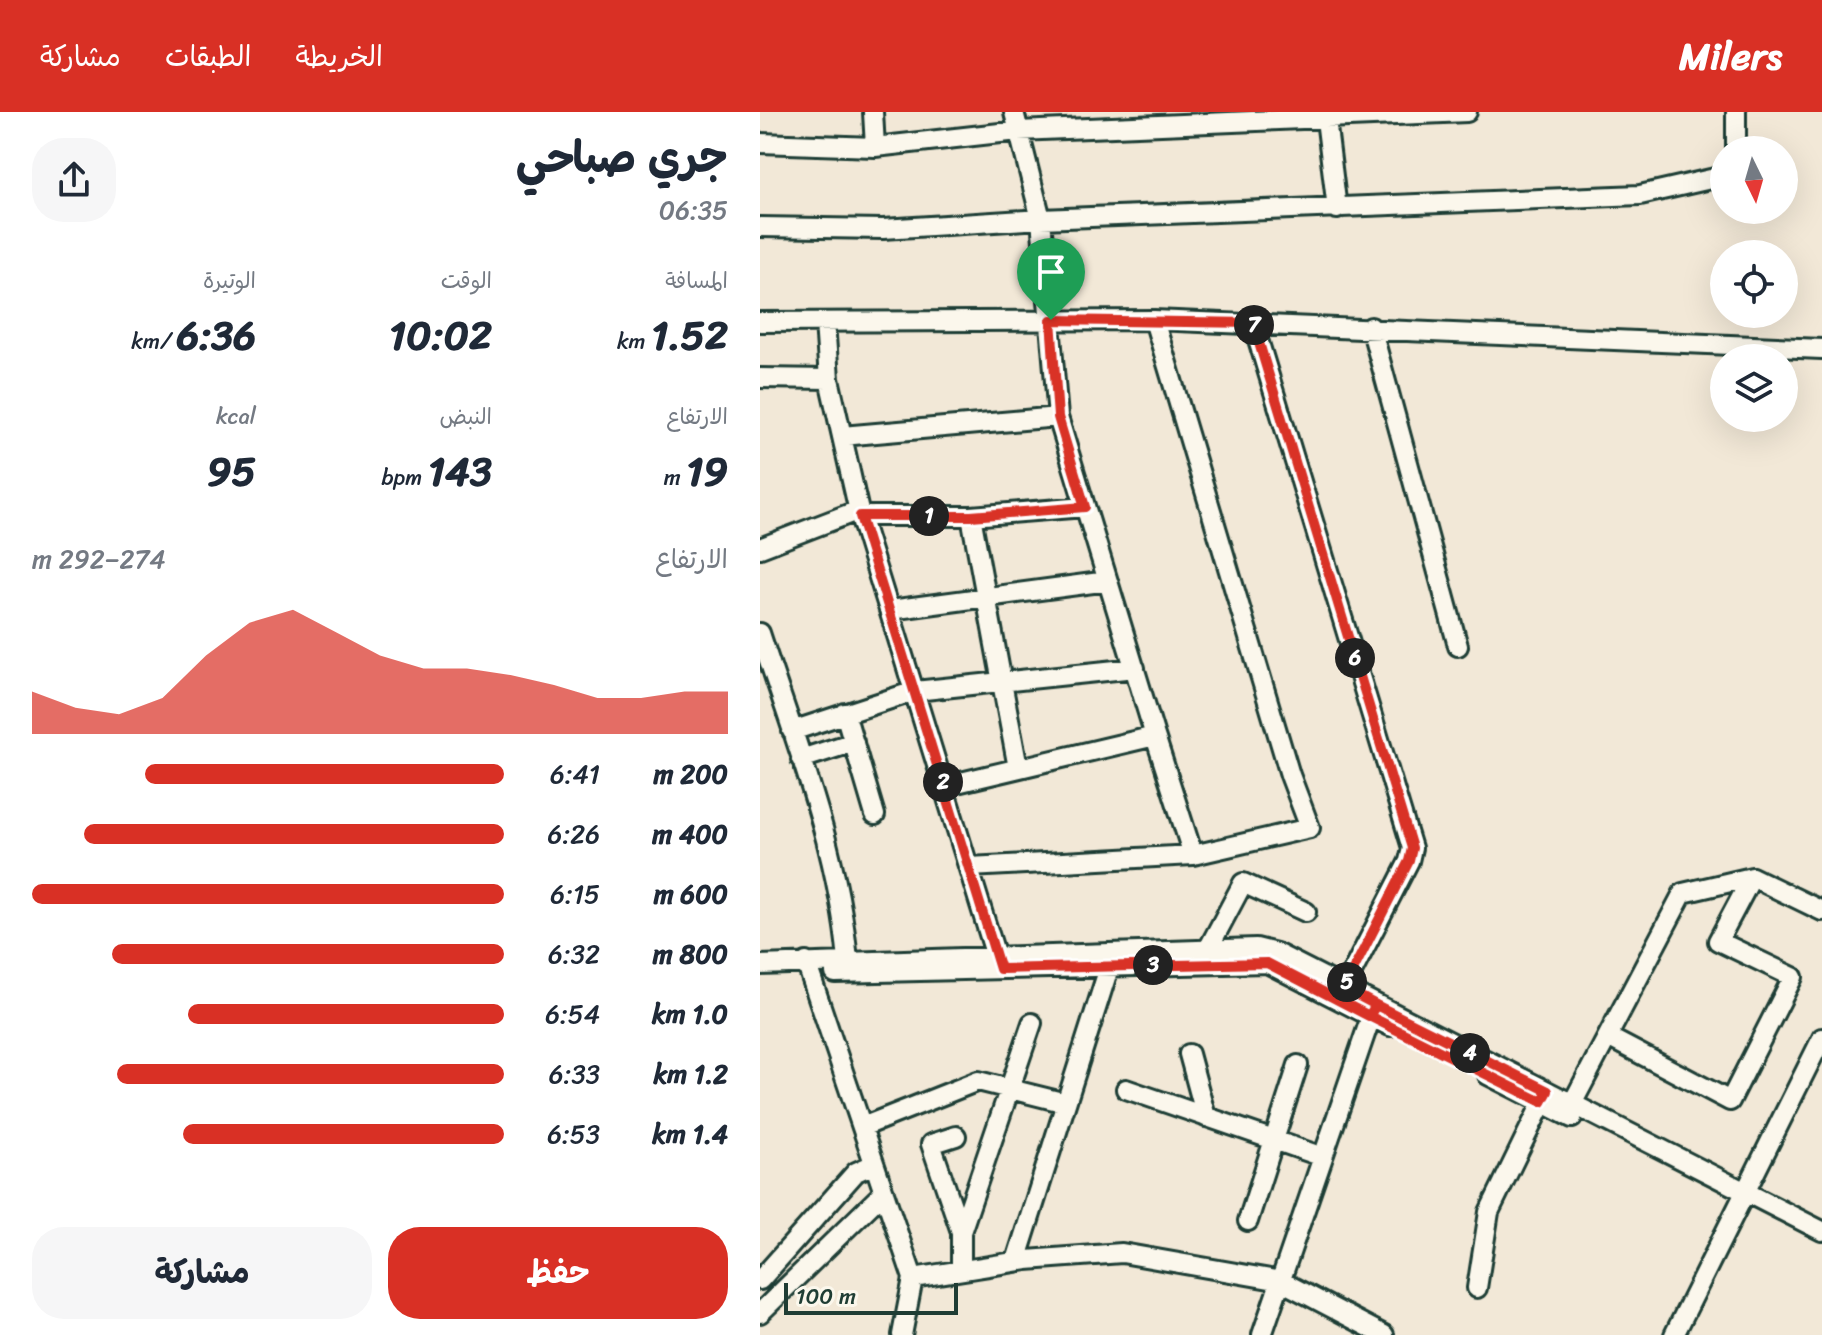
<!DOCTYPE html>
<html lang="ar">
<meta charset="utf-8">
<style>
:root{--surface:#fff;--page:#f6f6f7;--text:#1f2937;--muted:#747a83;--accent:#d93025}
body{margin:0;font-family:Sriracha,"Playpen Sans Arabic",sans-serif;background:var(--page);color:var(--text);direction:rtl;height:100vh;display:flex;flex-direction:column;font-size:30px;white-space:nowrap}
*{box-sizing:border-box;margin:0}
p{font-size:26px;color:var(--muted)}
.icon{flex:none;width:44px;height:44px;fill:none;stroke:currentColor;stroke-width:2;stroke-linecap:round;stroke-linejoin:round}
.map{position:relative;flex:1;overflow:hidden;direction:ltr}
.drawer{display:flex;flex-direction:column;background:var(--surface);width:760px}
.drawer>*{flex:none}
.needle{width:52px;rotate:175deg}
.fabs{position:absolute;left:950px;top:24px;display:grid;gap:16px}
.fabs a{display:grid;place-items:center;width:88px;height:88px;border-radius:50%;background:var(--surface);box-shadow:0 8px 32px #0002;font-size:40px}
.scale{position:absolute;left:24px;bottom:20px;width:174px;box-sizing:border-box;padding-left:8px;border:4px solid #1f3d34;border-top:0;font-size:22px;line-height:28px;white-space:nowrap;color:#1f3d34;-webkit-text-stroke:6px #fbf7ec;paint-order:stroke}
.pin{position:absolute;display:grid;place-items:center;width:68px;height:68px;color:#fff;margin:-82px -34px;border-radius:50% 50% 50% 0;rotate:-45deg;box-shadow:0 0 8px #0007}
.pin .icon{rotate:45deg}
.km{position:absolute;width:40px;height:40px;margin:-20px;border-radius:50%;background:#222;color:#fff;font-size:22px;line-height:40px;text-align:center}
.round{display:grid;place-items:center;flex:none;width:84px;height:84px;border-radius:32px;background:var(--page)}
.head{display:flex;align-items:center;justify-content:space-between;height:136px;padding:0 32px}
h1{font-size:44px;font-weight:700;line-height:60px}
.figures{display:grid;grid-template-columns:repeat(3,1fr);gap:12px;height:136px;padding:8px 32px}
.figures div{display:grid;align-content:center}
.figures b{font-size:40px;font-weight:700}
.figures small{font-size:22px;font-weight:400}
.figures p{font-size:22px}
.chart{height:224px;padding:16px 32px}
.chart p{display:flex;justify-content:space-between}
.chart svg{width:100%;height:144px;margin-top:8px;fill:var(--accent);opacity:.7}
.action{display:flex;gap:16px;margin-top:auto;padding:16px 32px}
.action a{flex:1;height:92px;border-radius:32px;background:var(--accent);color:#fff;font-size:32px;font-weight:700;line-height:92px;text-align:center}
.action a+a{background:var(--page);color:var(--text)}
ul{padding:0 32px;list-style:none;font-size:26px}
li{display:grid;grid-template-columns:128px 96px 1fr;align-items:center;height:60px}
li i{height:20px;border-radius:10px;background:var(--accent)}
header{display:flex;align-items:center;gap:48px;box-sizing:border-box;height:112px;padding:0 40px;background:var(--accent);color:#fff}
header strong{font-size:38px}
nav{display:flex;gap:44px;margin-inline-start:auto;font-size:28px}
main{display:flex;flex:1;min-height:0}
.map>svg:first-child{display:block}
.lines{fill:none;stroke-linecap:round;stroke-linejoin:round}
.minor-casing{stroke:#1f3d34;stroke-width:24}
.minor{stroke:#fbf7ec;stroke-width:18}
.route-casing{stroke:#fff;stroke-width:16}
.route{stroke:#d93025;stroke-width:10}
</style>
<header>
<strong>Milers</strong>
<nav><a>الخريطة</a><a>الطبقات</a><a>مشاركة</a></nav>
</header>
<main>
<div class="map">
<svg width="1062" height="1223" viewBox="0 0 1062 1223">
<rect width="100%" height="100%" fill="#f2e8d7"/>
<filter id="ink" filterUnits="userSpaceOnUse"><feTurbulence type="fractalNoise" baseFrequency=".0125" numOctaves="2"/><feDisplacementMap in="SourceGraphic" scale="16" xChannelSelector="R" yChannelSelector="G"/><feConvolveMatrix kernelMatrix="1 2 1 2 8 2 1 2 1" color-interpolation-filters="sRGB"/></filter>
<g filter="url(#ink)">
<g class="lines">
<!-- minor casing -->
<g class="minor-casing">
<path id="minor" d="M113,0L115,35
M566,7L577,97
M0,31L115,35L258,19L707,0
M976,38V0
M0,115L123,117L281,107L880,83L964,64
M0,210L394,208L1062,237
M65,210L69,267L100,404L238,851
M493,211L652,736L649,749L584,876
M611,215L698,534
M0,266L69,267
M82,324L298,305
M100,404H211L325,395
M211,404L258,656
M0,436L99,398
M130,498L348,469
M0,521C35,629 78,735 88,849
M85,601L115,703
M32,619L155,579L375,556
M395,624L433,743
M41,647L94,630
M184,674L395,624L298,305L281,107L254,0
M209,755L433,743L550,716L530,663L394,208
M448,837L483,771L546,800
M46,850L153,1166
M0,853L496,836L516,841L1062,1119
M75,861L507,851L630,914
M848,925L970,989L1033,865L958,829L992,765
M429,942L446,1005
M728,963L812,1006
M366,977L563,1045
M812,992L923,781L992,765L1062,799
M102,1015L218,969L306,991
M196,1024L171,1032L201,1120
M488,1109L538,953
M256,1149L353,843
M201,1158V1120L272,911
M0,1168L96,1060L114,1052
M717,1176L729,1100L787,981
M0,1201L124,1080
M142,1223L153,1166L267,1148L362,1141L521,1169L624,1223
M502,1223L614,896
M914,1223L1062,926"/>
</g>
<!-- minor -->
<use href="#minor" class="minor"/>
</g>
</g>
<g class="lines" filter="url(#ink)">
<!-- route casing -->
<g class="route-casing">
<path id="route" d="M291,208L298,305L325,395L211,404H100L240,857L507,851L609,904L616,893L788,979L782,990L609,904L616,893L584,876L649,749L652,736L493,211L291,208"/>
</g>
<!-- route -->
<use href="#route" class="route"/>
</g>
</svg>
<div class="fabs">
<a><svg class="needle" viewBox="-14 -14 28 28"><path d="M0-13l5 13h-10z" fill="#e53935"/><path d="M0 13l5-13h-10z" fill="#747a83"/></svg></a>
<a><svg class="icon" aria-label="locate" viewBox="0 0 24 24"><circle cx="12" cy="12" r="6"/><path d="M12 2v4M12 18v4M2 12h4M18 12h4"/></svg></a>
<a><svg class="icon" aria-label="layers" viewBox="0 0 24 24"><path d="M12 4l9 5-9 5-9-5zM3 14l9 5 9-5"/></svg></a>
</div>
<div class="scale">100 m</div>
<div class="pin" style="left:291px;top:208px;background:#1e9e55"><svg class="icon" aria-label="arrive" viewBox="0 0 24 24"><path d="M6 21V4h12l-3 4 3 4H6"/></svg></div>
<b class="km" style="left:169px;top:404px">1</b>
<b class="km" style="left:183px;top:670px">2</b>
<b class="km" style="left:393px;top:853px">3</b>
<b class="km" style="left:710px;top:941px">4</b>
<b class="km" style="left:587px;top:870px">5</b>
<b class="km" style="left:595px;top:546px">6</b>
<b class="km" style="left:494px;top:213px">7</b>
</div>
<section class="drawer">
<div class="head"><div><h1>جري صباحي</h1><p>06:35</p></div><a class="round"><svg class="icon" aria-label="share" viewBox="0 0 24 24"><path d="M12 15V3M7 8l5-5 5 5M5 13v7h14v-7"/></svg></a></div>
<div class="figures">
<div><p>المسافة</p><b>1.52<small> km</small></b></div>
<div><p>الوقت</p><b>10:02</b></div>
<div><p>الوتيرة</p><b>6:36<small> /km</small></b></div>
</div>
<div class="figures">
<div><p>الارتفاع</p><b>19<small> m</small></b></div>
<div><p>النبض</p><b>143<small> bpm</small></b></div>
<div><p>kcal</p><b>95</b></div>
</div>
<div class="chart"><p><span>الارتفاع</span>274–292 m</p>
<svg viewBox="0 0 160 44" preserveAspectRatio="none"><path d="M0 44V31L10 36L20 38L30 33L40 20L50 10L60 6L70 13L80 20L90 24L100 24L110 26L120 29L130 33L140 33L150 31L160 31V44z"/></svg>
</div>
<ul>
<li><b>200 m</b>6:41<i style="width:76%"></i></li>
<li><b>400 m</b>6:26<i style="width:89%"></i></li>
<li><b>600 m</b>6:15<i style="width:100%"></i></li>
<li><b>800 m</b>6:32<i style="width:83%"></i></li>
<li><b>1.0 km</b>6:54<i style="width:67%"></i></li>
<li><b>1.2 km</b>6:33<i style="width:82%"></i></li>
<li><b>1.4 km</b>6:53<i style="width:68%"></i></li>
</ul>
<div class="action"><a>حفظ</a><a>مشاركة</a></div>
</section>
</main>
